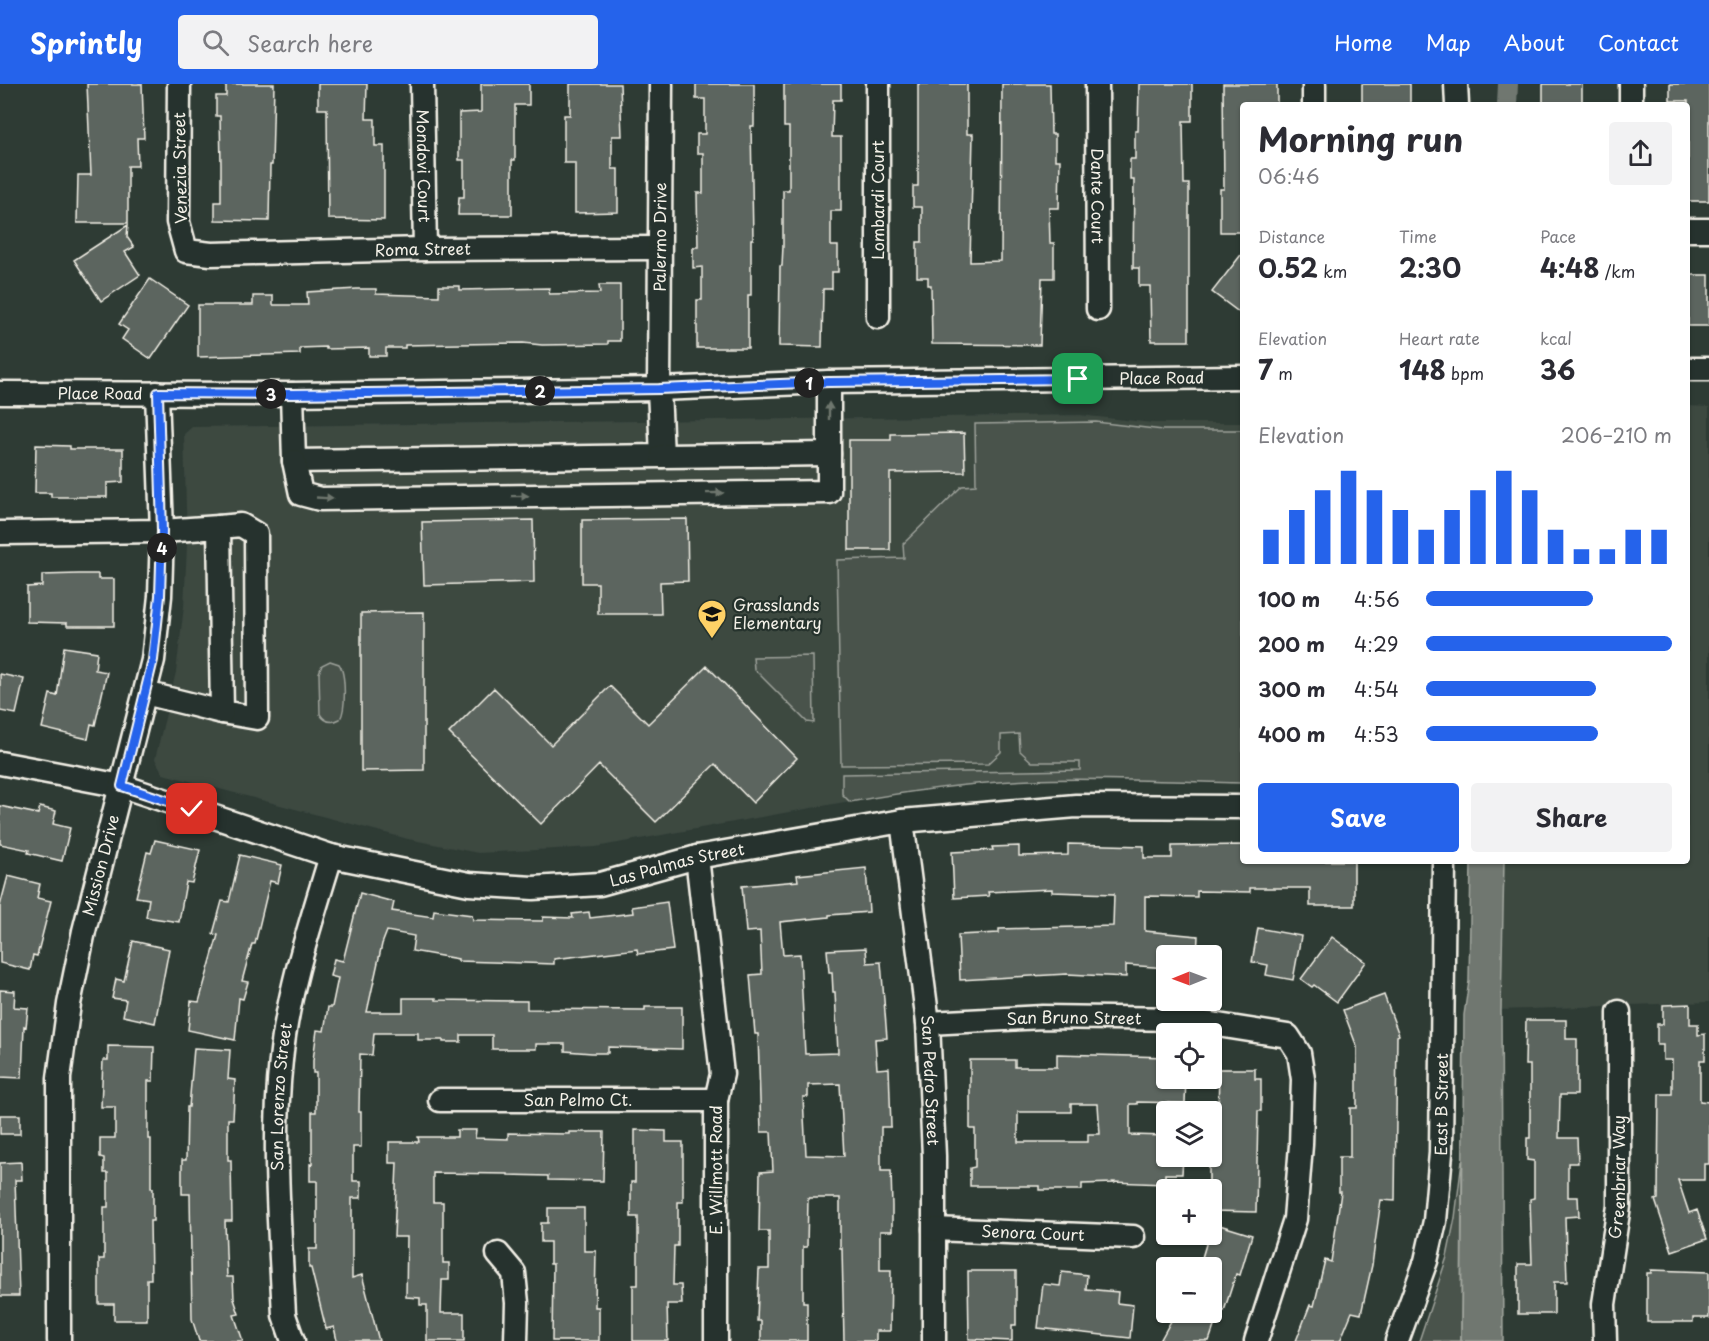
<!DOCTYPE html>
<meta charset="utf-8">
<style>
:root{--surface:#fff;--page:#f2f2f3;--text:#2b2b33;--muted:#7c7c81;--accent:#2563eb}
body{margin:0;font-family:"Playpen Sans",sans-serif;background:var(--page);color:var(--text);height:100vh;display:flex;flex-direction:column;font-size:22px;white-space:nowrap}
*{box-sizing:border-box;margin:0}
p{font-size:20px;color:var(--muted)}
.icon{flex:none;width:33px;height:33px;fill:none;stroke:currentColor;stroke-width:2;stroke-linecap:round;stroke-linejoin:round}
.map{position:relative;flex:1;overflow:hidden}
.drawer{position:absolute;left:1240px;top:18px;width:450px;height:762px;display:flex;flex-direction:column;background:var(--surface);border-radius:6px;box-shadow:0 2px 4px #0004}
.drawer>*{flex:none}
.needle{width:39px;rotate:269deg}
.controls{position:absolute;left:1156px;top:861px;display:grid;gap:12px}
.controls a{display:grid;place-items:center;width:66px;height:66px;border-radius:6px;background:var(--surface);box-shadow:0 2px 4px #0004;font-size:30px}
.pin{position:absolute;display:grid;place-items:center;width:51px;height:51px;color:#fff;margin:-26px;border-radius:12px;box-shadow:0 3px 9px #0006}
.km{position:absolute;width:30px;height:30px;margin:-15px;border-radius:50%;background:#222;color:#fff;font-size:16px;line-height:30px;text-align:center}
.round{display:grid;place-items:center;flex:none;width:63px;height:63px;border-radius:6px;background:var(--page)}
.summary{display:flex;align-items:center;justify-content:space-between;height:102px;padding:0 18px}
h1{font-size:33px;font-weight:700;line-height:45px}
.figures{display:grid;grid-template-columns:repeat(3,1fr);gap:9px;height:102px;padding:6px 18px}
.figures div{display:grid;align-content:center}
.figures b{font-size:26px;font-weight:700}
.figures small{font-size:16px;font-weight:400}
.figures p{font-size:16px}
.chart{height:168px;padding:12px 18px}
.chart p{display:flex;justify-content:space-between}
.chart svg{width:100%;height:108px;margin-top:6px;stroke:var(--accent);stroke-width:6}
.button{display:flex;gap:12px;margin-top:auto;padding:12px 18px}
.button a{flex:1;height:69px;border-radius:6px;background:var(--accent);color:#fff;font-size:24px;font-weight:700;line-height:69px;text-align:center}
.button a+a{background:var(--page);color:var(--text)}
ul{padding:0 18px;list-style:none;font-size:20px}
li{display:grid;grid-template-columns:96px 72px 1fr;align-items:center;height:45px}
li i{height:15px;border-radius:8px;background:var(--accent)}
header{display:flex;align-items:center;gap:36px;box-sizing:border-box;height:84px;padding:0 30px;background:var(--accent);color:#fff}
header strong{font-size:28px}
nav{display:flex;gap:33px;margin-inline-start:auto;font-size:21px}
.search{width:420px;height:54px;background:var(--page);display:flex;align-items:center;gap:15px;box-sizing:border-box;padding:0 21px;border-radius:6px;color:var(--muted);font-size:22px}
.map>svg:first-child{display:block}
.built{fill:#3c4841}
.green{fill:#48524c;stroke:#9ea29a;stroke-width:1.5}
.water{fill:#6f7770;stroke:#a4a8a0;stroke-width:1.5}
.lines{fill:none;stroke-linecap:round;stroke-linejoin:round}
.canal{stroke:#6f7770;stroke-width:20}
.building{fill:#5c655e;stroke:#f4f1e8;stroke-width:1.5;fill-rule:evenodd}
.minor-casing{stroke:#f4f1e8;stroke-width:27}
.minor{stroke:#26332d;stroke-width:22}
.oneway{fill:#6e766e}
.route-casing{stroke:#fff;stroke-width:12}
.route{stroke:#2563eb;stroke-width:8}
.labels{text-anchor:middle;stroke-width:4.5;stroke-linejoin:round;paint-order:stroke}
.street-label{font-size:16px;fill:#f4f1e8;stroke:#26332d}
.poi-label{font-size:16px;fill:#f4f1e8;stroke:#26332d;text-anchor:start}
</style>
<header>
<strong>Sprintly</strong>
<div class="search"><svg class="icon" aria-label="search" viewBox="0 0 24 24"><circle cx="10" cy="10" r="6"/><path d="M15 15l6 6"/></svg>Search here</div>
<nav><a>Home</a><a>Map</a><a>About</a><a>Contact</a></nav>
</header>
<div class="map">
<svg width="1709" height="1257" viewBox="0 0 1709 1257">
<rect width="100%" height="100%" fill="#2e3b34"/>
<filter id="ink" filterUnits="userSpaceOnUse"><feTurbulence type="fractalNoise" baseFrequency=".0167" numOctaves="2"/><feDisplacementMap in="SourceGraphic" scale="12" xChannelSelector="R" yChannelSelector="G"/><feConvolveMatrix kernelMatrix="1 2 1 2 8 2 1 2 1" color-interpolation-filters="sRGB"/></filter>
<g filter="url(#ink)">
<!-- built -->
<path class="built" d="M1688,322L1709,323V918L1501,926L1504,777H1688Z
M1080,331L1153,339H1243V699L1033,696L983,699L900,708L596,763L478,769L408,755L163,690L155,675L176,588L184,522L187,461L184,350L192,343Z"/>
<!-- green -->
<path class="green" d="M1096,338L1163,346H1243V699C1173,698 1102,693 1032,696C971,699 910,707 850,718L842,710V690L1080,686V678H1032L1020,667L1019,650L1001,651V668L988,680L841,681L837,476L904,474L903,460L962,402L976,401L975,340Z
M813,572L814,639L807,638L754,585L753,573Z
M330,577L339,580C346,589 346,626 340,635C331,640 325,638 320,630L319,589L322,581Z
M1462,1077L1461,1257H1419L1447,1173L1455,1134Z"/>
<!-- water -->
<path class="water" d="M1471,777H1504L1501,926L1503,1257H1461L1464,931L1469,897Z"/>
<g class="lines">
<!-- canal -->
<path class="canal" d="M1507,21L1508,0"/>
</g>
<!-- building -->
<path class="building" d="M87,0H142L144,54H137L138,82H128V139H77L78,91H91Z
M226,0H274L272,81H270L269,137L215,136V118H221V81L220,32H216V12H226Z
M318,0H367L366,35H375V62H384V136L328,135L327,25H318Z
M481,0H529V21H515V76H512V131H458L459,113H464V76H459V29L481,28Z
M570,0H620L622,52H612V85H618V128L575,129V79H564V31H570Z
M696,0H754V42H751L753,155H751V211H748V264H697V216H702V183L693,184V163H698L697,109H703V69H697V50H705V15H696Z
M784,0H841V16H833L832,53H841V127H831V162H838V188H832V205H823L822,263L779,262L780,182H782L783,162V106H789V43H784Z
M918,0H967V50H973L970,178L1001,177L1002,0H1050L1051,50H1055V76H1060L1059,124H1049L1050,159H1054V194H1042L1040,261L932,260L931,201H928V193H917V158H922V123H913V102H918Z
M1139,0H1192V37H1183L1184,100H1189V257H1151L1150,202H1139V184H1133L1134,95H1130V75H1135V47H1138Z
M1223,0H1277V21H1244V148H1220V105H1224Z
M1362,0H1410V21H1362Z
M1543,0H1582V21H1543Z
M1670,0H1709V117H1688V17H1670Z
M128,141L127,153L134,163L125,168L140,191L101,217L74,176Z
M1244,167V232L1212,208Z
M1688,191H1709V242H1688Z
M150,195L188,221L151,275L122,255L128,246L119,240Z
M599,201H620V257H608V260L542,261L523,259L405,261V264H386V272H369V264L326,265V263L300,264V270L198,273V221H253V212H273V221H308L307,208L357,205H376V210L439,212V202H460V206L550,204L549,210L600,209Z
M964,349L965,388L890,389V466H849V356H891V350Z
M36,361L70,362V365H123V398L107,399V413H51V409H35Z
M687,435L688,497L660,498L661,530H598V499H582V436Z
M533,436L534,498L424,501L422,438Z
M79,490H98V495H114V542H67V539L27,538V503L42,502V491Z
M424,528V686L361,687V529Z
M64,563L97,568L95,586L107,588L95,641L91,640L88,655L42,644L50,610L57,612Z
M707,582L797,674L753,719L715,680L656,738L599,681L541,740L449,649L494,604L551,661L610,602L648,640Z
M0,590L24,595L16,630L0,627Z
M0,722L38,730L40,723L56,727L53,740L70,744L62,777L28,769L29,766L0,760Z
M155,756L200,766L192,799L186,798L179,838L146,833L149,815L136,813L147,768L151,769Z
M1068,760L1144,762V774H1172V762L1244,761V777H1354V822H1310V804H1250V808L1197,807V813L1145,812V847L1198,852L1197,872H1167V884L1126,881V893L1067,890L960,896L958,851L999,849V845L1113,842L1114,810L1052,808V805L988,808L989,812L954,814L952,768L993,766L992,763L1019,762V772L1068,771Z
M240,771L282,781L278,799L270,797L255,860H252L242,897L248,898L243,915L239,914L235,956L188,946L191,917L199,918L218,851L213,850L222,817L229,818Z
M866,784L869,828L829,831V833L780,838L783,871L800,870L805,970L838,969L835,908H833L832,888H829L827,866L866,864L867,879L881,878L887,954L875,955L877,985L889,984L891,1043H881V1087H891L892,1122V1147H880V1186H891L890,1247H876V1257H844L842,1164H840V1114H808L807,1163H803V1218H807V1257H761V1237H757L759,1185H769V1147H759L760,1088L773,1087L771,1048H761L758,950H755L750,891L762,890L760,847L746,848L742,802L798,797L797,791ZM840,1000L844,1072L806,1071L803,1013H808V1001Z
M8,792L40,800L37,814L51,817L37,872L33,871L30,886L0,879V822Z
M360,809L394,818L392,827L433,833L434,826L472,831L473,836L543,837V833L573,834L572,830L589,828L590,834L633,829L632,823L667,818L673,866L638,870L637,865L554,875V880L458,877V875L412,867L414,852L387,847L382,860L367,928H403V914H436V916L527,917V925L645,926V923H682V965L608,963V969H592L565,967V960H536V965H492V951H461V958H443V956H418V949H374L372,971L360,970L359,1028H361V1063H353V1097H361V1114H352V1194L362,1191L379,1257H337L334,1243L326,1245L311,1184H309V1165H317V1097H310V1080L312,1081V1028H316V989H313V976L317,946L324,947L328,923H332L338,894L330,892L334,875L343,877Z
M1258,844L1301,852L1293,896L1266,891L1268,881L1252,878Z
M1332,853L1366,878L1337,918L1314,901L1312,903L1301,895Z
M133,857L169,865L155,939L123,932L126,916L112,914L116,895L124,897Z
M0,906L15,907L14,923L28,924L26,943L24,942L22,994L0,993Z
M1384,911L1399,951L1397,952L1395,1117L1381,1116L1372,1181L1361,1230L1352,1228L1340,1257H1296L1310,1221L1314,1222L1325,1176L1331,1178L1341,1108H1339V1073H1350V1024H1357V963L1343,926Z
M1690,920V940H1698V951L1705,950V976H1700V1017L1709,1018V1080H1704V1096H1678L1689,1129L1697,1126L1707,1155L1672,1167L1655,1116L1658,1115L1659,1010H1672V976H1663V961H1657V940H1663V921Z
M1526,936H1566V955H1577V1011H1560L1559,1054H1577L1578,1079H1568V1113H1578L1579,1132L1565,1133L1567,1198H1554V1230H1518V1180H1532L1530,1115L1534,1114V1077L1527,1076V1054H1530V981H1525Z
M108,962L154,963L153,997H148V1055H151V1104H153V1137H150L151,1195H147V1236H114V1220H99V1175H104V1123H108V1089H104V1074L100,1073V1054H115V1023H101L103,976H108Z
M194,964L230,966L228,995L235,996L233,1035H228V1076H231L232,1137H225L226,1169L227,1193H233L234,1215L239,1230L234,1231L243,1257H199L192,1235L190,1110H182V1076H186L187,1023H189Z
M1057,970L1167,973V994H1186L1185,1019L1137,1018V1020H1130V1051L1167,1052V1072H1183L1182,1090H1165V1100L1113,1098L1114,1099L1082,1100V1106H1039V1102H970V1084L975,1083V1045H970V976H1015V983H1057ZM1071,1020H1098L1100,1050H1088V1058H1018V1028H1071Z
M1219,985H1255V995H1261V1027H1258L1256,1128L1212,1127V1106H1209V1083H1217Z
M0,1031H20V1050H0Z
M457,1046H476L475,1054L508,1055V1049L569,1050V1048H604L603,1097L548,1096V1092L508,1091V1090L433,1089V1118H443V1179H449V1196H442L441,1229H464V1257H427V1221H420V1214L406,1213L407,1153H394L397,1079H389V1058H419L418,1053H457Z
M635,1046L666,1047V1058H683V1118H678V1162H674L673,1201H681L682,1220H667L668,1257H633V1201H638V1133H631V1098H635Z
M21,1078L22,1096H15L19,1212H0V1079Z
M548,1124H584V1167H596L595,1223H599V1257H552L553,1180H550V1158H541V1139H548Z
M1213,1139L1252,1151L1240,1191L1236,1190L1224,1227L1212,1223V1184H1199L1209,1150H1212Z
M1651,1186L1709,1188V1234H1693V1238H1647V1189H1651Z
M968,1187H1016V1241H1012V1257L969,1255Z
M1062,1188L1087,1191L1086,1205L1118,1208L1117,1219L1133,1221L1130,1254L1038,1244L1043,1200L1060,1202Z
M1176,1228H1219L1209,1257H1160Z"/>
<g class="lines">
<!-- minor casing -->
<g class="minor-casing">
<g id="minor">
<path id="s1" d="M179,0L178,138L186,167L211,170L425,165L658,164"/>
<path id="s2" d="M422,0L425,165"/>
<path id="s3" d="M1097,0L1098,225"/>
<path d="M1456,0L1457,21"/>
<path d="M1314,21V0"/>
<path d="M1631,21V0"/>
<path d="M1688,146H1709"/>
<path d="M878,233V0"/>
<path d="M1688,285H1709"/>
<path id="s4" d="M0,309L292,310L659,305L829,298L1244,293"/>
<path id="s5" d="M292,310L294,377L662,372L659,305L661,0"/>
<path d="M662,372L829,370"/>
<path d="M294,377L301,410L320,415L829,408V298"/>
<path d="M219,443L241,441L256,450L257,634L222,628"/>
<path d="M0,449L162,447L219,443L222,628L145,609"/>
<path id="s6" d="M0,679L122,702L331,772L469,800L533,804L600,800L697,773L902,737L1076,722L1244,723"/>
<path id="s7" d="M902,737L928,939L934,1072V1257"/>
<path d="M697,773L722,990L716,1016V1257"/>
<path id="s8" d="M928,939L1043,933L1180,935L1288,952L1299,969L1303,995L1301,1061L1295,1135L1256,1257"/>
<path id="s9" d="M440,1016H716"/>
<path id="s10" d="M934,1145L1133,1153"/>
<path d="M498,1170L514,1189L517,1219L516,1257"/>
<path id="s11" d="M59,1257V994L69,920L84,847L153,576L160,512L162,447L157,309"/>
<path id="s12" d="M293,1257L284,1231C280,1146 272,1061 281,976C288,906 311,838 331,772"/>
<path id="s13" d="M1397,1257L1426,1177L1435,1137L1441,1069L1444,777"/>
<path id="s14" d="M1605,1257L1604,1220L1619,1122V928"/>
</g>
</g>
<!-- minor -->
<use href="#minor" class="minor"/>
</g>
<!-- one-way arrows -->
<defs><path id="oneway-solid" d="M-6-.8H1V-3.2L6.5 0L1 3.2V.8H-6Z" transform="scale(1.5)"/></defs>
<g class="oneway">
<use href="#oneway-solid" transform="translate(829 327) rotate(-90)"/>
<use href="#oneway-solid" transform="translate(715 409) rotate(-1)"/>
<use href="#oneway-solid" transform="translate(520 412) rotate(-1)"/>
<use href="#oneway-solid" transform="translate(325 414) rotate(3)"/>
</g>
</g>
<g class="lines" filter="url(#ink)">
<!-- route casing -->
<g class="route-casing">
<path id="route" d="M192,725L122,702L153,576L160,512L162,447L158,309L292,310L659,305L829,298L1078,295"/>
</g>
<!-- route -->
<use href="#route" class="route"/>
</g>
<!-- icons -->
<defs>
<g id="school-pin" transform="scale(1.5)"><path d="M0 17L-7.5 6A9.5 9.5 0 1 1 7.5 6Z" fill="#ffd166" stroke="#26332d"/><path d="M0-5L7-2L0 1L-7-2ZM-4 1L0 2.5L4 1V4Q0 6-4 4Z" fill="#111"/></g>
</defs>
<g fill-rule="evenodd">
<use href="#school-pin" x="712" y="530"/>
</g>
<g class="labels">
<!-- street labels -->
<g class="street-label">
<text dy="6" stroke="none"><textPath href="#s2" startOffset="82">Mondovi Court</textPath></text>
<text transform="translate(180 84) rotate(-91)" y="6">Venezia Street</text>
<text dy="6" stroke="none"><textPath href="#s3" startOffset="112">Dante Court</textPath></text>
<text transform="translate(878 116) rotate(-90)" y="6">Lombardi Court</text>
<text dy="6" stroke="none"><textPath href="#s5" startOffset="654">Palermo Drive</textPath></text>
<text dy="6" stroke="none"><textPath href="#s1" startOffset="405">Roma Street</textPath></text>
<text dy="6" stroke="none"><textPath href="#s4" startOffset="1162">Place Road</textPath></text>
<text dy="6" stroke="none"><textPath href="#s4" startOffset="100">Place Road</textPath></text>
<text dy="6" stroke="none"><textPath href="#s6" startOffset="696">Las Palmas Street</textPath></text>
<text dy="6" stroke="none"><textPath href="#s11" startOffset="480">Mission Drive</textPath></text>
<text dy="6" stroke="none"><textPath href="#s8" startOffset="146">San Bruno Street</textPath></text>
<text dy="6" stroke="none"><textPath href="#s7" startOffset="261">San Pedro Street</textPath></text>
<text dy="6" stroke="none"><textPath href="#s12" startOffset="246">San Lorenzo Street</textPath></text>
<text dy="6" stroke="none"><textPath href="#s9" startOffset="138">San Pelmo Ct.</textPath></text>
<text dy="6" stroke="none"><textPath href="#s13" startOffset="243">East B Street</textPath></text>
<text transform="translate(716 1086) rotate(-90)" y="6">E. Willmott Road</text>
<text dy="6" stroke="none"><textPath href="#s14" startOffset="165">Greenbriar Way</textPath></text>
<text dy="6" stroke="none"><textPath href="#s10" startOffset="99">Senora Court</textPath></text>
</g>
<!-- poi labels -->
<g class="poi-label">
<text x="733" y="527">Grasslands<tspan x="733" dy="18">Elementary</tspan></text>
</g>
</g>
</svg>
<div class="controls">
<a><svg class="needle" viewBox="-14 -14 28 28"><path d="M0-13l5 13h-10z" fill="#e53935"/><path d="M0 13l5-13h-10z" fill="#7c7c81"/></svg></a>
<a><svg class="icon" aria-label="locate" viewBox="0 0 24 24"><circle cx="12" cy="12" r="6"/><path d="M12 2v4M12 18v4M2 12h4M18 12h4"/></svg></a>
<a><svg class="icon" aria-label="layers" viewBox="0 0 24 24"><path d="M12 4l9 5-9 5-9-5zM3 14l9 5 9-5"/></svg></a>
<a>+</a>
<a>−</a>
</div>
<div class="pin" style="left:1078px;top:295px;background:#1e9e55"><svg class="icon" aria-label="arrive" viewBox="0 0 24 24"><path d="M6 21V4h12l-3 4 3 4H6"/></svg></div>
<div class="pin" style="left:192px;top:725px;background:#d93025"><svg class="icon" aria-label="check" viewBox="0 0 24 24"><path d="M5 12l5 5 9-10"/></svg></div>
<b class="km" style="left:809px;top:299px">1</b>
<b class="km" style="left:540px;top:307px">2</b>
<b class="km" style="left:271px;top:310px">3</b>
<b class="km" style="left:162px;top:464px">4</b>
<section class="drawer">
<div class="summary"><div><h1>Morning run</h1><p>06:46</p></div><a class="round"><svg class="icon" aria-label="share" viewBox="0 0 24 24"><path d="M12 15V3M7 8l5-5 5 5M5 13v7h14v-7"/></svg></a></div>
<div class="figures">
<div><p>Distance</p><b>0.52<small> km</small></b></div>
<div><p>Time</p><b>2:30</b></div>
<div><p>Pace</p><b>4:48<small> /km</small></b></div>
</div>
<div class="figures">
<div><p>Elevation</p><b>7<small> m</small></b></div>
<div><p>Heart rate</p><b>148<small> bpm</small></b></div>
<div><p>kcal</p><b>36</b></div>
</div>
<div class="chart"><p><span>Elevation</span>206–210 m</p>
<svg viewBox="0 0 160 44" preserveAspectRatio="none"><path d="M5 44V30M15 44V22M25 44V14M35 44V6M45 44V14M55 44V22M65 44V30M75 44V22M85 44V14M95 44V6M105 44V14M115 44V30M125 44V38M135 44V38M145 44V30M155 44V30"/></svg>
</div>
<ul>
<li><b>100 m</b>4:56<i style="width:68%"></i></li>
<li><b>200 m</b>4:29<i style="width:100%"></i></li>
<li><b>300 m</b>4:54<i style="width:69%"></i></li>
<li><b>400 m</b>4:53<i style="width:70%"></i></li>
</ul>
<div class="button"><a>Save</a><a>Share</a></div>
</section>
</div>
